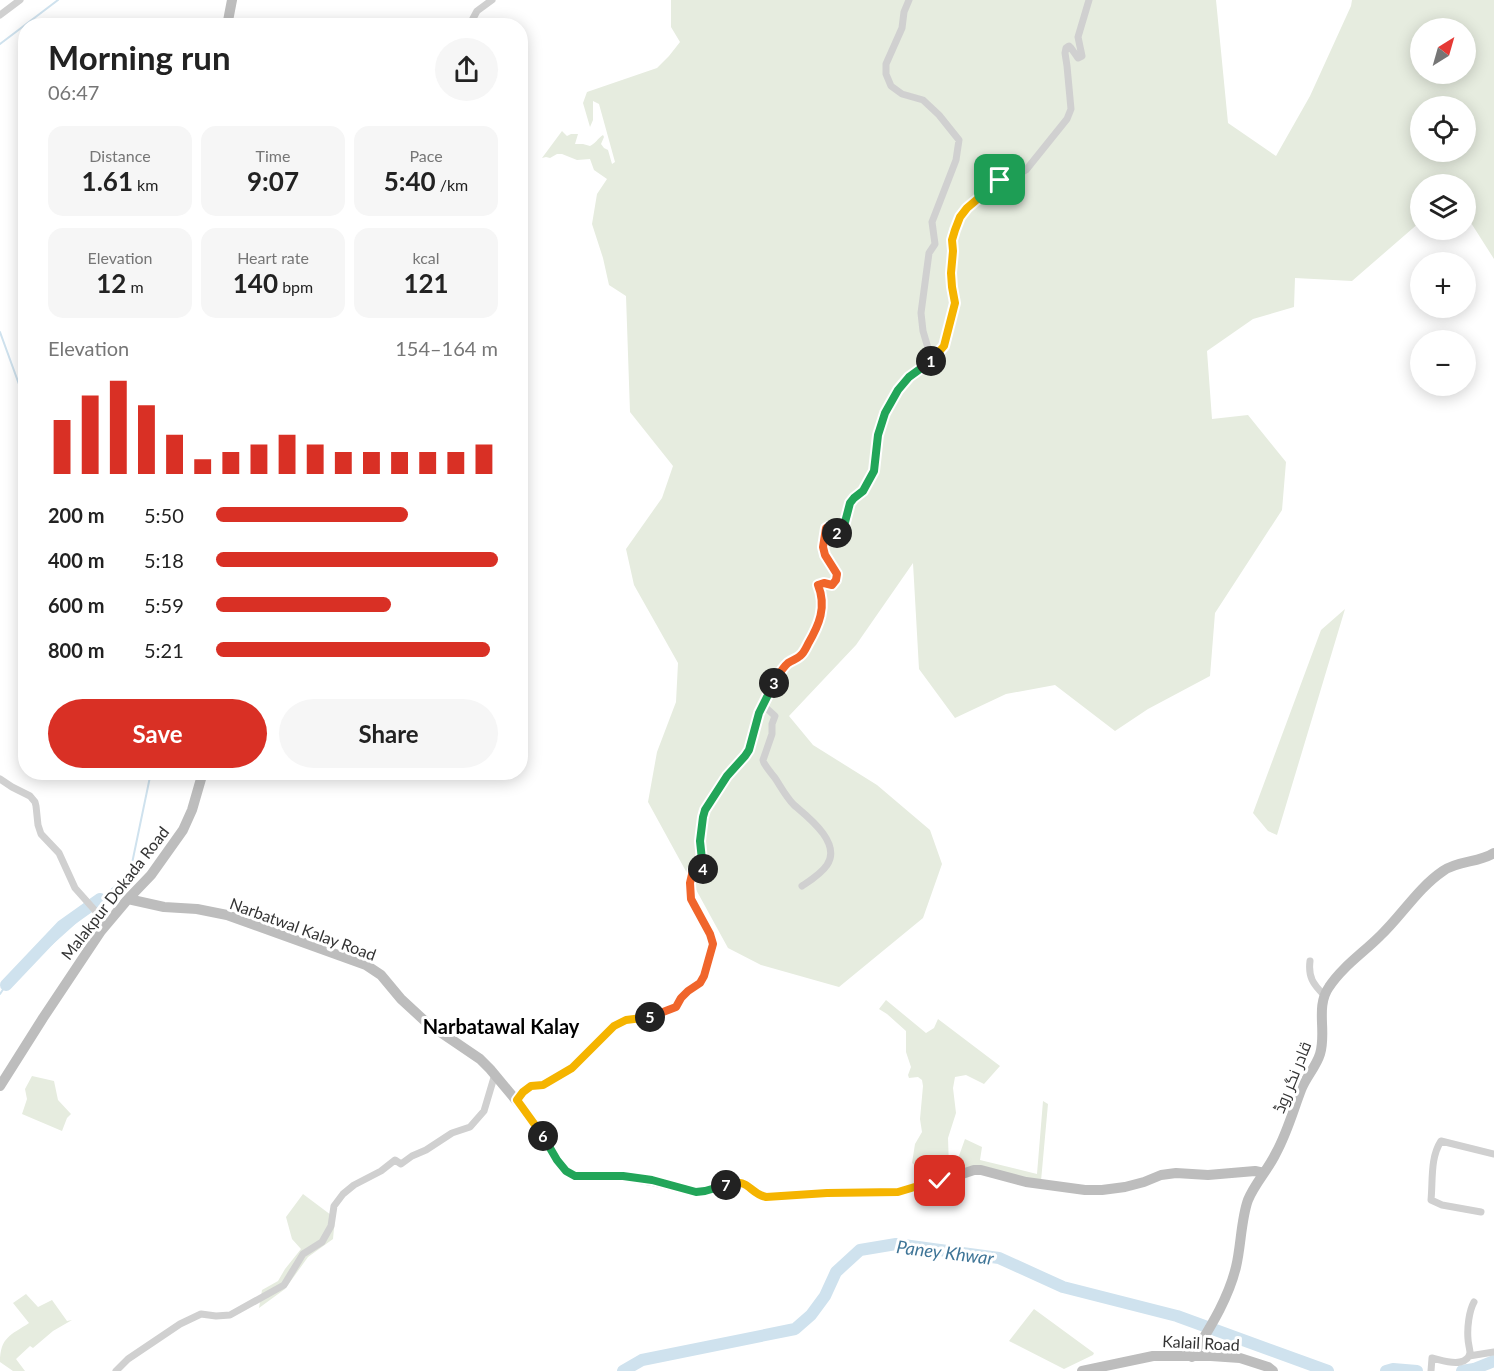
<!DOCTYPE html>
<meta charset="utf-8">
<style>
:root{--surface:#fff;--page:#f6f6f6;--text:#222;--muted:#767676;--accent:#d93025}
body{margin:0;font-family:Lato,Cairo,sans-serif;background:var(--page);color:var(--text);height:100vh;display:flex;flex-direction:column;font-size:22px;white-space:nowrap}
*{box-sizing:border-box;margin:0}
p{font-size:20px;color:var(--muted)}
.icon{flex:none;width:33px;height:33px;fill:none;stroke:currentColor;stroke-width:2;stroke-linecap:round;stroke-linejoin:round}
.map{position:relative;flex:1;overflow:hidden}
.details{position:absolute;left:18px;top:18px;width:510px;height:762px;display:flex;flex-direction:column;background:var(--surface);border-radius:24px;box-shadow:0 3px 15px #0003}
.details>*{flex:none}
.needle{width:39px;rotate:37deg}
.controls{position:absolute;left:1410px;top:18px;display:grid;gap:12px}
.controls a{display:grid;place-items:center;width:66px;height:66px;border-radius:50%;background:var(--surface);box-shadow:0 3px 15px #0003;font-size:30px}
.pin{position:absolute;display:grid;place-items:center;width:51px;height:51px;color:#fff;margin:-26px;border-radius:12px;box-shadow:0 3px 9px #0006}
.km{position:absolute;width:30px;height:30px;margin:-15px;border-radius:50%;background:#222;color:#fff;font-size:16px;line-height:30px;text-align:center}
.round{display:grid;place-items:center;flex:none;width:63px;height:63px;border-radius:32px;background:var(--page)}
.head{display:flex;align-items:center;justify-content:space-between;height:102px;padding:0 30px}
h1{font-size:33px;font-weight:700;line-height:45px}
.metrics{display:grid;grid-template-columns:repeat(3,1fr);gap:9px;height:102px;padding:6px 30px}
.metrics div{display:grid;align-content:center;border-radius:15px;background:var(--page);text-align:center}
.metrics b{font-size:26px;font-weight:700}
.metrics small{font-size:16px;font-weight:400}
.metrics p{font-size:16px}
.chart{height:168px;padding:12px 30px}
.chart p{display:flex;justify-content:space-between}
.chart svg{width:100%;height:108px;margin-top:6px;stroke:var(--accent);stroke-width:6}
.action{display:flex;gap:12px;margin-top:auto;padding:12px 30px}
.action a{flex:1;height:69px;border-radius:36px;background:var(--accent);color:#fff;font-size:24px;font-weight:700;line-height:69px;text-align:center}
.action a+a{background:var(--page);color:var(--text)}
ul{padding:0 30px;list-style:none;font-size:20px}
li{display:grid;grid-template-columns:96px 72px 1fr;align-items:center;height:45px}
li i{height:15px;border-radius:8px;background:var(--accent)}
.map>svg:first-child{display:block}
.green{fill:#e6ecdf;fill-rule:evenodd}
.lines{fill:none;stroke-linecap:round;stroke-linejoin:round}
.stream{stroke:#cfe2ee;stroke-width:2}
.river{stroke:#cfe2ee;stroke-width:12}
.street{stroke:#d0d0d0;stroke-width:7}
.secondary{stroke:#bdbdbd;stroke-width:10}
.split-1-casing{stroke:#fff;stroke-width:12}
.split-2-casing{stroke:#fff;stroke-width:12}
.split-3-casing{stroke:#fff;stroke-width:12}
.split-4-casing{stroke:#fff;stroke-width:12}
.split-5-casing{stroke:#fff;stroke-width:12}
.split-6-casing{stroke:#fff;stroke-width:12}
.split-7-casing{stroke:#fff;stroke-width:12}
.split-8-casing{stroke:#fff;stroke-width:12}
.split-1{stroke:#f5b400;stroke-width:8}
.split-2{stroke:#22a559;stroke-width:8}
.split-3{stroke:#f0652b;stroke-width:8}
.split-4{stroke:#22a559;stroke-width:8}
.split-5{stroke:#f0652b;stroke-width:8}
.split-6{stroke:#f5b400;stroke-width:8}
.split-7{stroke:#22a559;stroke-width:8}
.split-8{stroke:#f5b400;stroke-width:8}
.labels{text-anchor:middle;stroke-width:6;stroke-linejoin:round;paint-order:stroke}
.street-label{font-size:16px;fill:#333;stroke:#fff}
.water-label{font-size:18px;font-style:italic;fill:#3f7597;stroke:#fff}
.quarter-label{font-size:20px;font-weight:bold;fill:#000;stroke:#fff}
</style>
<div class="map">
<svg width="1494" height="1371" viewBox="0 0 1494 1371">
<rect width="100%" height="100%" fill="#fff"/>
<!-- green -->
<path class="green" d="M671,0H1216L1228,123L1276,156L1310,96L1351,6L1352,0H1494V259L1466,215V184H1420V222L1352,281L1295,278L1294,307L1253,319L1207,351L1212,419L1248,415L1286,462L1282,510L1215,613L1210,676L1148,709L1115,731L1055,685L1006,694L955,718L919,669L913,563L856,645L789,716L813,745L877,785L930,830L942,864L923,918L839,987L761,965L728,948L648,802L657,752L676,702L678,663L634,585L626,549L662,498L673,466L630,412L626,296L609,285L603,258L592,224L597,194L607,179L594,170L590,159L577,160L562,154H557L550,158L546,157L542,158L562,131L567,136L571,134H578L575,144H583L590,146C595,144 598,138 603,135L604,137L601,144L604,148L608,150L612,164L615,162L599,104L593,101V120L590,127L583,103L587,92L657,68L669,56L680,42L671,27ZM1420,28H1466V74H1420ZM1420,106H1466V152H1420Z
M1345,609L1277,835L1268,831L1253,813L1321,630Z
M886,1000L926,1033L934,1028L938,1019L1000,1066L984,1084L966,1075L955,1077L953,1088L956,1113L948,1138L949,1167H955L965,1139L982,1147L980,1160L1037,1174L1043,1101L1048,1104L1041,1181L981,1167L930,1180V1165L916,1166L912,1163L915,1144L922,1132L920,1119L923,1086L922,1080L918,1077L909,1078L908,1075L911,1067L906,1052V1031L887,1014L879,1009Z
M32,1076L54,1081L58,1100L71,1114L67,1118L62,1131L22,1114L27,1099L25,1089Z
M303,1194L335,1218L333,1239L308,1257L285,1289L259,1308L262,1290L278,1281L285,1269L301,1249L292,1239L286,1217Z
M26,1294L38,1307L52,1300L67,1321L72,1320L53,1331L33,1348L30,1346L16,1359L25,1371H13L0,1362C0,1337 11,1335 29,1323L13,1303Z
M1034,1309L1094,1353L1093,1355L1064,1369L1009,1341Z"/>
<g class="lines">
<!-- stream -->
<path class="stream" d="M0,44L58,0
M0,332L20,387L26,434
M92,907L130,873L151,772
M0,994L6,985L84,915"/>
<!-- river -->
<path class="river" d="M6,985L62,926L100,899
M623,1371L642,1360L795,1329L811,1315L825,1296L836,1272L860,1250L896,1244L999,1258L1063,1287L1177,1316L1328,1371
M1386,1371L1393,1369L1417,1371
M1462,1371L1474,1369L1494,1361"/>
<!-- street -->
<path class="street" d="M909,0L904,12L902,28L886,64V74L891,86L902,94L923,100L939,115L959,140L956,160L932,222L935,244L929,253L921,313L923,331L928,348L926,364
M0,15L20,0
M469,26L477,11L492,0
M763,705L775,716L772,724V734L763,760L764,763C767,768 771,773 775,778C781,787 786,797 794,805C808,817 842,843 827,865C821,874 811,880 802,886
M0,779L12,787L30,796L35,802L36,806L38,825L41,834L59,853L75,888L99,915L101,931
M1310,961C1308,977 1313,984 1324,995
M517,1100L523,1092L531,1086L543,1085L572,1068L614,1026L626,1019L646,1018L676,1007L681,998L688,991L700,983L704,976L713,944L710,934L691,899L690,883L693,870L696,869L700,872L701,878L703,876L700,841L703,817L705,810L727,776L745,757L749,750L759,713L783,668C788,663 794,661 799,657C804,653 807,646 810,641C820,623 826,605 818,585L824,583L832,585L836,580L837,574C825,554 820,553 826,528L828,527L835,533L840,532L843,530L850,503L853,498L863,491L870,480L874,471L878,435L882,422L898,390L909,377L917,370L935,358L944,346L955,303L952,287L951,273L953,251L952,239L960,217L967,208L1001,180L1015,176L1026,170L1067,119L1071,109L1067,66L1065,53L1066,48L1069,46L1071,48L1078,58L1082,56L1078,37L1089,0
M1481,1212L1442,1205L1431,1200C1433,1180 1430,1158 1441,1141L1494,1154
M1469,1356L1494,1352
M116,1371L128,1359L180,1324L201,1314L216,1316L230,1315L284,1285L303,1254L322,1242L331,1226L334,1206L343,1194L354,1185L381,1171L395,1160L401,1164L412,1156L426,1150L452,1133L470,1127L484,1111L495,1074
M1431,1371L1432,1358C1441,1360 1451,1364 1460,1362C1465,1361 1469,1358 1470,1353C1470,1349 1468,1343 1468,1339C1467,1328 1469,1311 1474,1302"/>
<!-- secondary -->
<path class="secondary" d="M227,26L232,0
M128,899L164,907L197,909L227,915L366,965L381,975L401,999L427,1023L480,1059L490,1069L530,1117L557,1160L566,1171L575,1176H623L652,1181L696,1192L705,1191L733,1183L739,1182L747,1185L760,1195L766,1197L827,1193L898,1192L950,1178L974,1170H981L1026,1182L1085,1190H1102L1125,1187L1144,1182L1161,1175L1176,1173L1208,1175L1255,1171L1264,1173
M0,1086L43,1018L101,931L128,899L151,875L183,830L192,810L203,772
M1192,1357C1209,1329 1228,1300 1236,1267C1241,1247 1241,1219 1248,1200C1255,1183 1268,1170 1276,1153C1287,1133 1293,1111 1301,1090C1306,1077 1316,1067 1320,1054C1327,1032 1315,1007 1329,987C1342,967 1363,953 1380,936C1402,915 1418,888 1443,871C1459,860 1479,863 1494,853
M1082,1371L1153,1356H1211L1240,1358L1268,1367L1273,1371"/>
</g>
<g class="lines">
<!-- split-1 casing -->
<g class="split-1-casing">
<path id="split-1" d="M931,361L944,346L955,303L952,287L951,273L953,251L952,240L955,230L960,217L967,208L1000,180"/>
</g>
<!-- split-2 casing -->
<g class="split-2-casing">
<path id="split-2" d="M837,533L843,530L850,503L854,498L863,491L874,471L878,435L885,413L898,390L909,377L931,361"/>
</g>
<!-- split-3 casing -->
<g class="split-3-casing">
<path id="split-3" d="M774,683C778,676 782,668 788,663C792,660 797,659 800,656C804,653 806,648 808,644C819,625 827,607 818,585L824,583L832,585L836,580L837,574L825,555L823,547L826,528L828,527L833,532L837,533"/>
</g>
<!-- split-4 casing -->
<g class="split-4-casing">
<path id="split-4" d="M703,869L700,841L703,817L705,810L727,776L745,756L749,750L759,713L774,683"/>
</g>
<!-- split-5 casing -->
<g class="split-5-casing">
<path id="split-5" d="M650,1017L676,1007L681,998L688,991L700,983L704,976L713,944L710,934L691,899L690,883L693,870L696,869L700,872L701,878L703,876V869"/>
</g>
<!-- split-6 casing -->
<g class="split-6-casing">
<path id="split-6" d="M543,1136L517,1100L523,1092L531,1086L543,1085L572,1068L614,1026L626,1020L650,1017"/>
</g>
<!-- split-7 casing -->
<g class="split-7-casing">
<path id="split-7" d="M543,1136L557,1160L566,1171L575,1176H623L652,1180L696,1192L705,1191L726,1185"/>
</g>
<!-- split-8 casing -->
<g class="split-8-casing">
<path id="split-8" d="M726,1185C750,1177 748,1193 766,1197L827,1193L898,1192L928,1183L940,1181"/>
</g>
<!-- split-1 -->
<use href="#split-1" class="split-1"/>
<!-- split-2 -->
<use href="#split-2" class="split-2"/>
<!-- split-3 -->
<use href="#split-3" class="split-3"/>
<!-- split-4 -->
<use href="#split-4" class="split-4"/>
<!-- split-5 -->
<use href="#split-5" class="split-5"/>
<!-- split-6 -->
<use href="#split-6" class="split-6"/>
<!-- split-7 -->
<use href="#split-7" class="split-7"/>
<!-- split-8 -->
<use href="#split-8" class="split-8"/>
</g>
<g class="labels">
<!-- street labels -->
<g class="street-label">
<text transform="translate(115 893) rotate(-52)" y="6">Malakpur Dokada Road</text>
<text transform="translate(303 929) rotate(20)" y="6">Narbatwal Kalay Road</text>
<text transform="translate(1292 1077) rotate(-68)" y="6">قادر نگر روڈ</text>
<text transform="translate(1201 1343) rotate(3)" y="6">Kalail Road</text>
</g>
<!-- water labels -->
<g class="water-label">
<text transform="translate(945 1253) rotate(7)" y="6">Paney Khwar</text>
</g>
<!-- quarter labels -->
<g class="quarter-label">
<text x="501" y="1034">Narbatawal Kalay</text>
</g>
</g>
</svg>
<div class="controls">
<a><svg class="needle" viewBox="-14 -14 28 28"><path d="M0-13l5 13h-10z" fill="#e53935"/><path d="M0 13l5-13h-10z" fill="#767676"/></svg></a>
<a><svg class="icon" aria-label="locate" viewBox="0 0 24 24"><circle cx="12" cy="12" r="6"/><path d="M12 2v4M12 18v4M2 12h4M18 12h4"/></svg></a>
<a><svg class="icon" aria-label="layers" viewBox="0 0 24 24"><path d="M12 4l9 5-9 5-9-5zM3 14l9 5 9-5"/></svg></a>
<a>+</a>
<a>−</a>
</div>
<div class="pin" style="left:1000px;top:180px;background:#1e9e55"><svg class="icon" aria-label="arrive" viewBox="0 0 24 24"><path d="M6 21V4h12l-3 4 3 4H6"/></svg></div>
<div class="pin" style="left:940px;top:1181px;background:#d93025"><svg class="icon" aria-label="check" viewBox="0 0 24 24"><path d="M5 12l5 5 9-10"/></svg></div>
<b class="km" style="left:931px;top:361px">1</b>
<b class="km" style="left:837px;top:533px">2</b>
<b class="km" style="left:774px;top:683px">3</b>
<b class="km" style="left:703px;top:869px">4</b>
<b class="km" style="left:650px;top:1017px">5</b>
<b class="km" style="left:543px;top:1136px">6</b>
<b class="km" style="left:726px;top:1185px">7</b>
<section class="details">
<div class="head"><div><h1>Morning run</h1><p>06:47</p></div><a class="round"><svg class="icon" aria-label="share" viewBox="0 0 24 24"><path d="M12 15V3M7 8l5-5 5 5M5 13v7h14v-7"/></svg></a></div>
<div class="metrics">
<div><p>Distance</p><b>1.61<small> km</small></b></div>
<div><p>Time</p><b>9:07</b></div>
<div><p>Pace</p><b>5:40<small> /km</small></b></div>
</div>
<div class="metrics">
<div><p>Elevation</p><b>12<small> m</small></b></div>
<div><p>Heart rate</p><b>140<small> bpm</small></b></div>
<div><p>kcal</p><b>121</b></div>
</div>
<div class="chart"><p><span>Elevation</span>154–164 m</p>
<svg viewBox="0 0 160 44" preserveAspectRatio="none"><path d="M5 44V22M15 44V12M25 44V6M35 44V16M45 44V28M55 44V38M65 44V35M75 44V32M85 44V28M95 44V32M105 44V35M115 44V35M125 44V35M135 44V35M145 44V35M155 44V32"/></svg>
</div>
<ul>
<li><b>200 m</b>5:50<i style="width:68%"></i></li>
<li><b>400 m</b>5:18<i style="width:100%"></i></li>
<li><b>600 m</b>5:59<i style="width:62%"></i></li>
<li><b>800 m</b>5:21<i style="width:97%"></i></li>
</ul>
<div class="action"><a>Save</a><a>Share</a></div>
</section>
</div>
